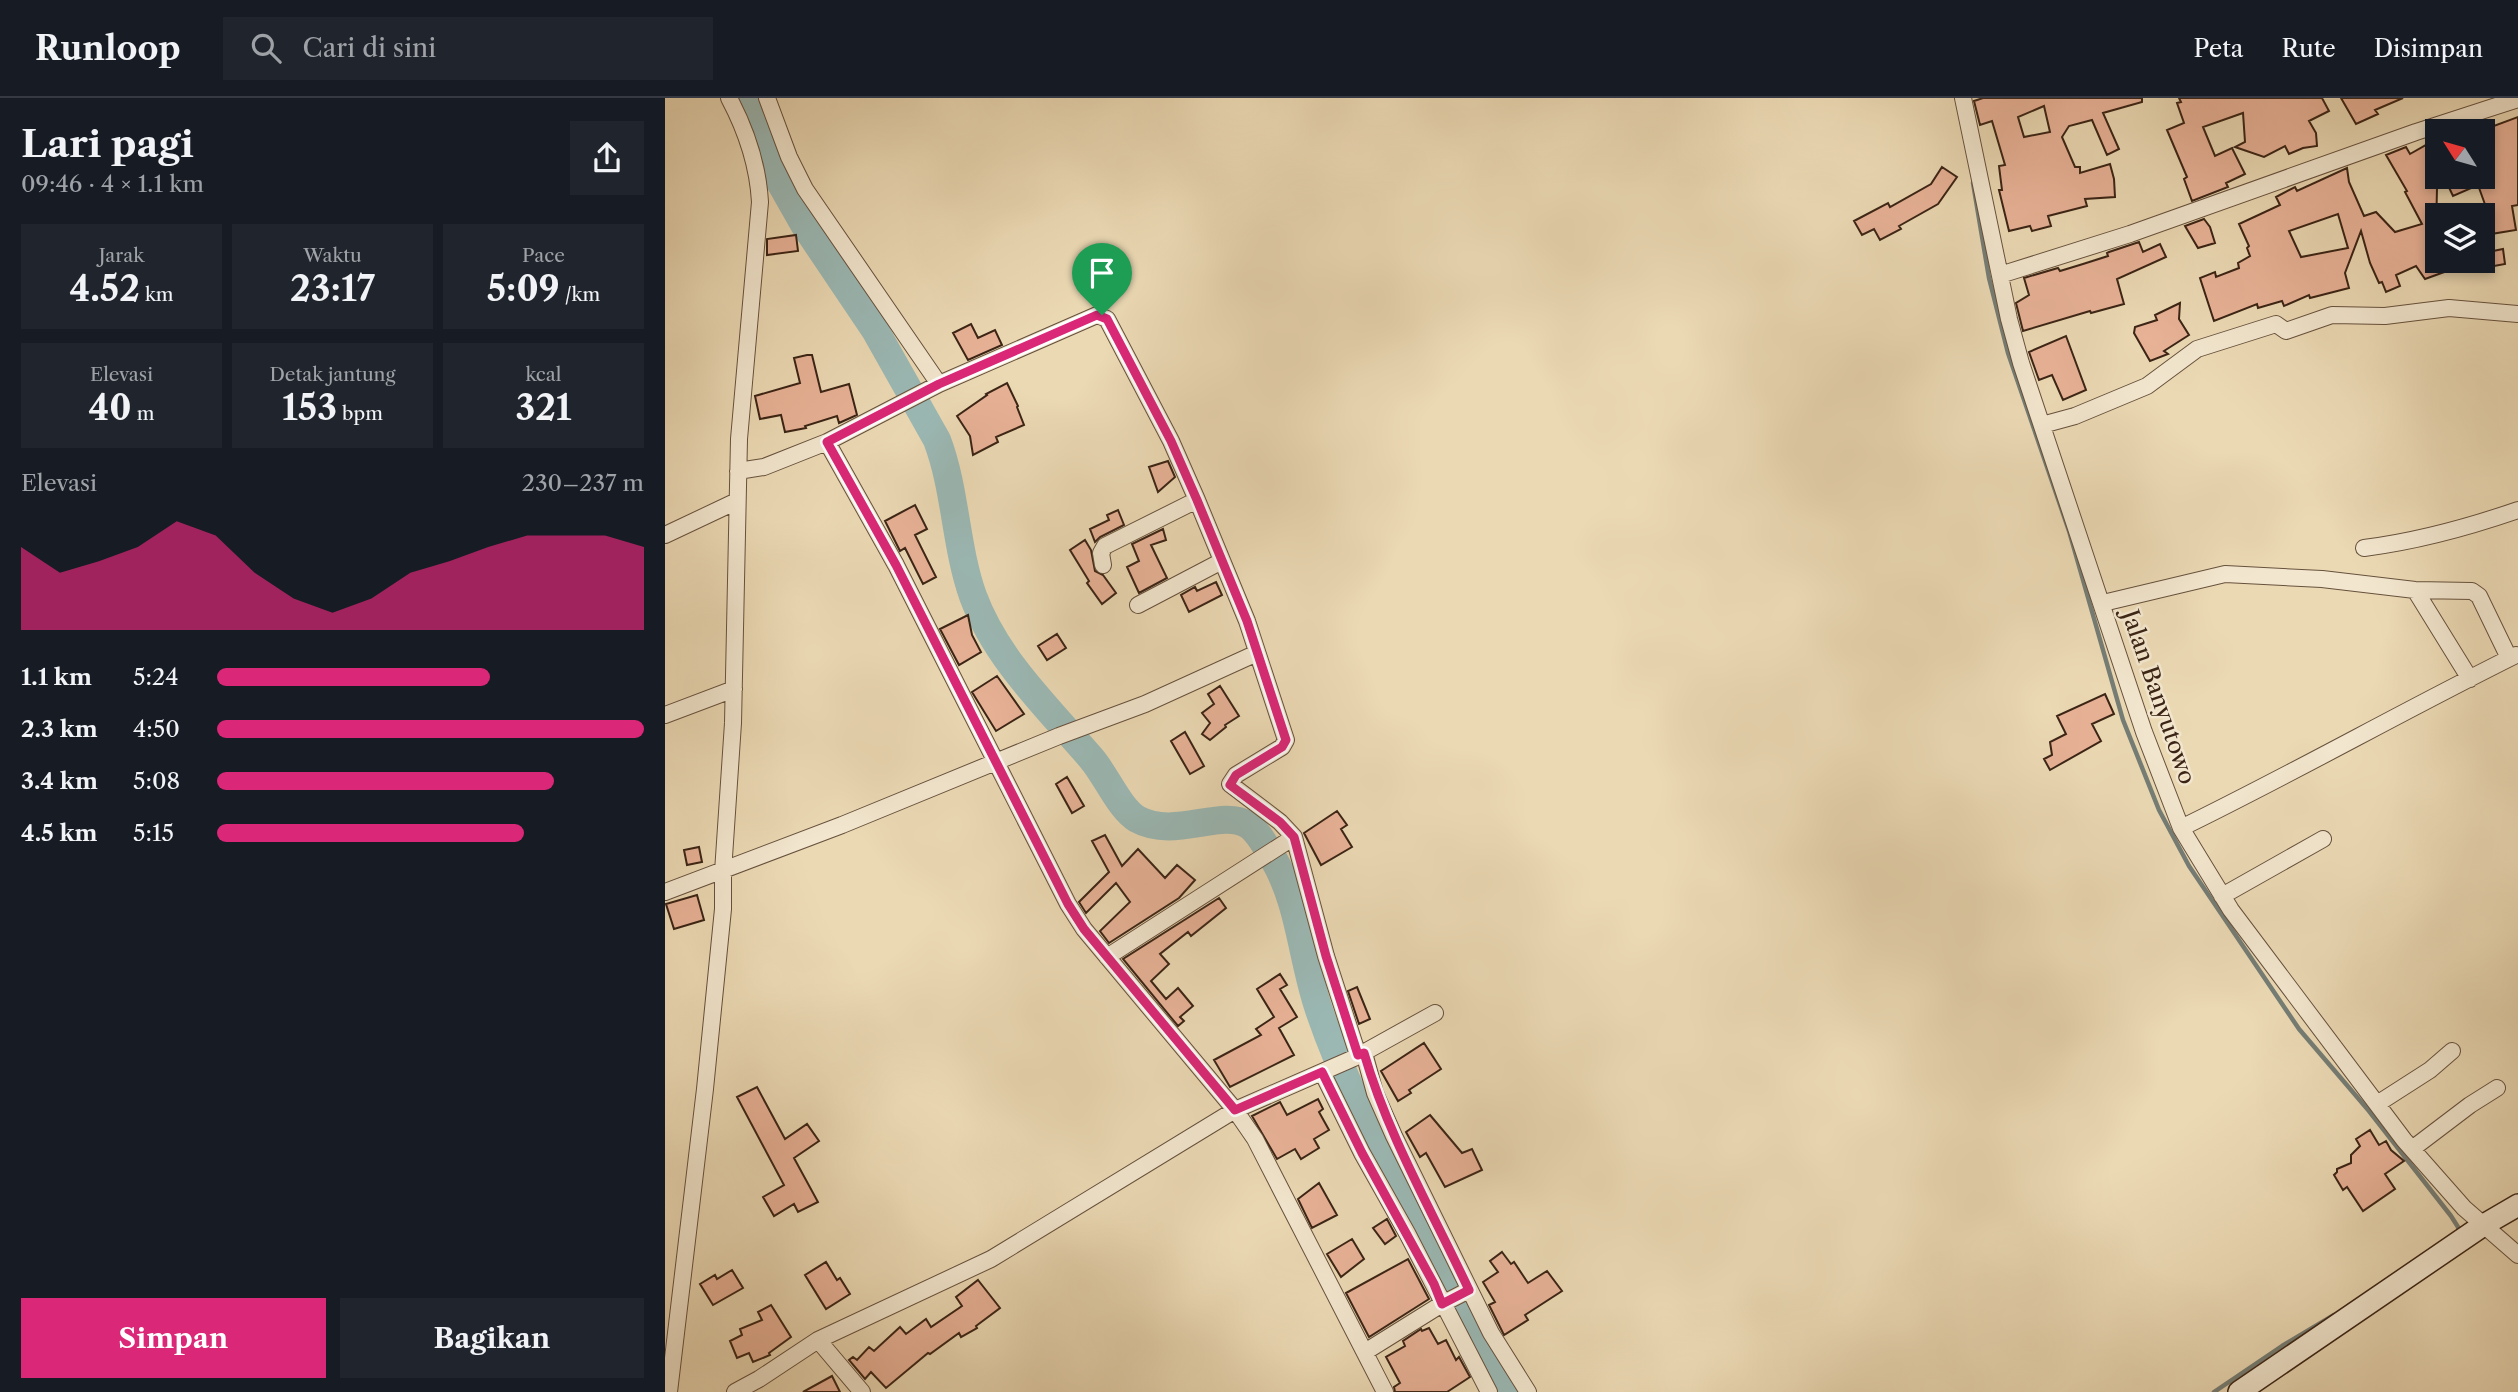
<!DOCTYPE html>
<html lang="id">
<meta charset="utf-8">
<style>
:root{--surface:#171b24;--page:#20242c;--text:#f1f3f6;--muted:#9ea1a6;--line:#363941;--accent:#db2777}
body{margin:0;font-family:"Libre Caslon Text",serif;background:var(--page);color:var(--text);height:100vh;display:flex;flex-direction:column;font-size:26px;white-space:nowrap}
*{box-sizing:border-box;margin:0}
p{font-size:23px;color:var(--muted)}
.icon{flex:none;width:38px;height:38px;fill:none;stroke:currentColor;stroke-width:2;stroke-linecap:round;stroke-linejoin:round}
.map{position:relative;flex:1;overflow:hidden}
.drawer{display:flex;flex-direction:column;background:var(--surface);width:665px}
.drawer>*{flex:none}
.needle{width:46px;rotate:307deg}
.buttons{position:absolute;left:1760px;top:21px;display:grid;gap:14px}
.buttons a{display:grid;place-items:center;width:70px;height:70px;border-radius:0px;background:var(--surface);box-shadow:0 4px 10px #0003;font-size:35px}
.pin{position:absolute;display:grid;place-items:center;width:60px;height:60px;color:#fff;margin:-72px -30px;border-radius:50% 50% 50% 0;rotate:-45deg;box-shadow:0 0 7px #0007}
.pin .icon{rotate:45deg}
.round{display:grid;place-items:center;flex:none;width:74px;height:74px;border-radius:0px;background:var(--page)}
.headline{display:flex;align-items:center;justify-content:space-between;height:119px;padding:0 21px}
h1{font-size:38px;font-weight:700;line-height:52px}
.figures{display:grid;grid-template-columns:repeat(3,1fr);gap:10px;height:119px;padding:7px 21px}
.figures div{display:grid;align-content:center;border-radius:0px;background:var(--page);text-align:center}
.figures b{font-size:35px;font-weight:700}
.figures small{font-size:19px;font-weight:400}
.figures p{font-size:19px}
.chart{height:196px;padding:14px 21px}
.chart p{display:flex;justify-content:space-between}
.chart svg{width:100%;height:126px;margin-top:7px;fill:var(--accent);opacity:.7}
.action{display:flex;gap:14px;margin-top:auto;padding:14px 21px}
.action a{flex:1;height:80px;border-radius:0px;background:var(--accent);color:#fff;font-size:28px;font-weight:700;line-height:80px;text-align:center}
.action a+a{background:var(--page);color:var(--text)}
ul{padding:0 21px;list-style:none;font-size:23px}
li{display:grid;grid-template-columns:112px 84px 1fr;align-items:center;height:52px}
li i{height:18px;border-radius:9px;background:var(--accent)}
header{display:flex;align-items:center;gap:42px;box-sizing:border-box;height:98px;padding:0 35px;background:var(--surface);border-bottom:2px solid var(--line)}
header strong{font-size:33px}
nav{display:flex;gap:38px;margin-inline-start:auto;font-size:24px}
.search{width:490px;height:63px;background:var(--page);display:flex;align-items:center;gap:18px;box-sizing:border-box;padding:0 24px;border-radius:0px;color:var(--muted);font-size:26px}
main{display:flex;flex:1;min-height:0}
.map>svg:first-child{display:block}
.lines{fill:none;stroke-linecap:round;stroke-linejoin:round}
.stream{stroke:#757d75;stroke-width:4.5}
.river{stroke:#9bb9b5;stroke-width:28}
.building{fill:#e8b297;stroke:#3b2415;stroke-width:2;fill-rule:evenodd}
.street-casing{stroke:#67513d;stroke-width:18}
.secondary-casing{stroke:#3b2415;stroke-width:24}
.street{stroke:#f2e6ce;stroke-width:16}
.secondary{stroke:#f2e6ce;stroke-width:21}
.route-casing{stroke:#fff;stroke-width:14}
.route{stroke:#db2777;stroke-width:9}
.labels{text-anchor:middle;stroke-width:5;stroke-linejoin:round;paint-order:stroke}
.street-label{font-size:23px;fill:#3b2415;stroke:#f2e6ce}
</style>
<header>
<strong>Runloop</strong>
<div class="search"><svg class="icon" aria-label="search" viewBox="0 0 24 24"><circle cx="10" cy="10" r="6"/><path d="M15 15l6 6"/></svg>Cari di sini</div>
<nav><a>Peta</a><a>Rute</a><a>Disimpan</a></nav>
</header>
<main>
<section class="drawer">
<div class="headline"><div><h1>Lari pagi</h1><p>09:46 · 4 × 1.1 km</p></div><a class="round"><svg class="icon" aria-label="share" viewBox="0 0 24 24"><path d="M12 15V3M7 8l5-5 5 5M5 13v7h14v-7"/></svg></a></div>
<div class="figures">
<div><p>Jarak</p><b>4.52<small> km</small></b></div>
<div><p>Waktu</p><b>23:17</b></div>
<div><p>Pace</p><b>5:09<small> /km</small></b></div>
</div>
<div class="figures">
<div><p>Elevasi</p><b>40<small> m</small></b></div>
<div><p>Detak jantung</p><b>153<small> bpm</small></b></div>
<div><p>kcal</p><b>321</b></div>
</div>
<div class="chart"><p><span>Elevasi</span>230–237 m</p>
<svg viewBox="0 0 160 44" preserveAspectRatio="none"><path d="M0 44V15L10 24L20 20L30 15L40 6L50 11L60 24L70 33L80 38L90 33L100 24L110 20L120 15L130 11L140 11L150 11L160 15V44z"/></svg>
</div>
<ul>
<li><b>1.1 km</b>5:24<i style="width:64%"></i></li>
<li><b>2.3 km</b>4:50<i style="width:100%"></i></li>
<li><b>3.4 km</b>5:08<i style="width:79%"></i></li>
<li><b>4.5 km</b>5:15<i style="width:72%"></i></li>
</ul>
<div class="action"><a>Simpan</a><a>Bagikan</a></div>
</section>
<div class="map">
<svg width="1853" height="1294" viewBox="0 0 1853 1294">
<rect width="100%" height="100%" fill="#ebd9b4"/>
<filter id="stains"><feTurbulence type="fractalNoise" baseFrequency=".00286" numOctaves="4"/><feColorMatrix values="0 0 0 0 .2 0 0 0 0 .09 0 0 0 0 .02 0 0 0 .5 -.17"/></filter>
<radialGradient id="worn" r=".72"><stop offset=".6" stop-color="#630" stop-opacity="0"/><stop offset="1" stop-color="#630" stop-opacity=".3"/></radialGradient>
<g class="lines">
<!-- stream -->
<path class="stream" d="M1308,85L1324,180L1343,255L1404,433L1458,622L1494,712L1524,768L1634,931L1704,1013L1786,1118L1793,1129L1794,1137
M1549,1294L1617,1248L1669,1217"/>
<!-- river -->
<path class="river" d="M88,0L100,31L107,66L115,84L140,128L210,232L272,342C291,392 290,447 308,498C331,561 383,610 426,660C441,677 454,710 472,721C510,742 556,710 583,727C593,733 601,749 608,760C635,805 637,863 654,912C682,995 726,1071 767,1148C785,1181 797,1217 816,1250C824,1265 835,1280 846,1294"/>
</g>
<!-- building -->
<path class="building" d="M1318,0H1477V4L1438,15L1454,51L1442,57L1427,22L1404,28L1397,39L1410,69H1415V75L1445,66L1449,81L1450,99L1420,101L1422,108L1383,118L1386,128L1367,133L1365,128L1344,133L1334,92H1337L1334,68L1340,67L1327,23L1315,27L1309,3ZM1379,8L1385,34L1359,39L1353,19Z
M1514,0H1657L1664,13L1644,23L1651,35L1652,48L1638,50L1624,56L1620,48L1599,59L1570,49L1580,44L1578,15L1538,29L1550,58L1567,50L1580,76L1561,85L1563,89L1527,103L1519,81L1522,79L1502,32L1519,25L1512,5L1516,4Z
M1676,0H1738L1710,12L1713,16L1691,26Z
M1853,19V107L1847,108L1851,132L1826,136L1822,112L1813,87L1788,98L1779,79H1818V32Z
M1761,47L1764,54L1773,49L1771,132L1773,131V163L1807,164L1760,181L1751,168L1731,177L1735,188L1721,194L1717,184L1714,185L1705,165L1696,133L1680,175L1684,190L1645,200L1644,197L1619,208L1617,203L1593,210L1592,206L1549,223L1535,180L1550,174L1551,179L1574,170L1573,165L1585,158L1582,150L1584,148L1574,126L1615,107L1611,99L1630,89L1632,93L1682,70L1684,84L1699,118L1711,114L1730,134L1757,126L1740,94L1742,93L1721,57L1741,49L1745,56ZM1673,116L1683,150L1636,159L1624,133Z
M1277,69L1292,79L1273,106L1234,128L1236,131L1215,142L1209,131L1197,137L1189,123L1223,105L1225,109L1266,86Z
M1539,121L1545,129L1550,145L1533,150L1520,128Z
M131,137L133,153L102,157V141Z
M1474,144L1478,154L1495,146L1501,159L1452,181L1459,206L1426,215L1425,213L1358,233L1351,205L1364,197L1359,180L1393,170L1395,173L1418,166L1443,158L1442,155L1444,154Z
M1838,151L1840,166L1818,170V155Z
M1515,205L1514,221L1524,237L1499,253L1503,256L1485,263L1469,235L1470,229L1492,222L1490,217Z
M306,226L313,240L330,232L337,247L303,262L288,235Z
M1401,238L1421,292L1398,302L1387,277L1374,282L1364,254Z
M142,257H147L156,294L184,286L192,317L174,325L172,318L140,328L141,330L120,334L116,317L95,321L90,298L135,285L129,260Z
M342,285L353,308L352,309L359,327L331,339L333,344L308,357L305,338L292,318L322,297L321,296Z
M503,363L510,379L493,394L484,369Z
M250,407L262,431L250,437L271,479L258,486L240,450L235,453L220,423Z
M453,412L459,427L435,439L430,444L425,431L444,422L442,417Z
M498,431L501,442L486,447L502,480L474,495L462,469L474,463L467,446Z
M420,442L426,452L430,473L438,477L451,495L437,506L422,485L424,483L405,452Z
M551,484L557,497L524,514L516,497L530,489L532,493Z
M303,517L307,537L316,554L294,567L275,531Z
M392,536L401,550L382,562L373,548Z
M332,578L359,616L331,633L307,594Z
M555,588L574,618L560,627L561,629L545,642L537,636L545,625L537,615L549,606L543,596Z
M1440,596L1449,616L1427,626L1436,643L1385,672L1379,661L1387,657L1385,644L1401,636L1392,618Z
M520,634L539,668L525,676L506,643Z
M402,679L419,708L407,715L391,686Z
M672,713L682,727L676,731L687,749L656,767L639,735Z
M440,737L457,768L473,751L500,780L512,767L530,782L514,800L444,845L435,833L465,804L451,785L421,815L414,804L444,774L427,743Z
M34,749L37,764L22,767L19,752Z
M32,797L39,822L9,831L1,806Z
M554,800L561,810L526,838L523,834L495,856L504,866L486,883L501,901L513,890L528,908L515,919L519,923L513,928L458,861Z
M615,876L622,887L615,891L632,919L614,930L629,957L565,989L549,962L596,937L591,931L609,919L592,891Z
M692,889L705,921L694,926L683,893Z
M759,945L776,971L744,992L746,995L733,1003L716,973Z
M92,989L120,1041L142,1026L154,1043L129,1060L153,1104L133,1114L129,1106L109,1118L98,1099L119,1087L72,999Z
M653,1001L658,1011L654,1014L664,1032L649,1041L654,1050L636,1061L630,1051L612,1061L587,1018L615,1004L622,1017Z
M765,1017L797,1055L807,1051L817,1072L780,1089L761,1055L755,1059L741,1034Z
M1705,1032L1714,1047L1721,1043L1726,1052L1739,1063L1720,1076L1730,1091L1698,1113L1682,1089L1678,1092L1669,1077L1672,1074V1071L1686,1065V1057L1695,1048L1691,1041Z
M654,1085L672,1117L647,1130L633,1101Z
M722,1121L731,1138L720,1146L708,1130Z
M687,1141L699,1161L676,1179L662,1156Z
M837,1154L846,1166L849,1164L863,1185L882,1173L897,1193L860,1217L863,1222L839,1237L824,1207L830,1204L818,1184L833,1174L825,1163Z
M743,1161L764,1201L704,1239L681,1195Z
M161,1164L172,1182L175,1180L185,1196L161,1211L140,1177Z
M67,1172L78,1190L48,1207L35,1186L50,1177L52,1181Z
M313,1182L335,1210L311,1228L312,1230L296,1239L294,1235L265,1256L263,1255L221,1290L206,1274L200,1281L184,1262L188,1259L192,1262L204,1249L209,1253L235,1229L241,1236L261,1221L266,1229L297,1208L291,1199Z
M106,1207L126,1239L104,1255L105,1257L88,1264L84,1255L72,1260L65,1243L77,1237L75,1231L97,1222L93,1214Z
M764,1230L773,1246L781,1242L791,1262L794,1259L805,1279L782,1294H730L729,1289L735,1285L721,1259L740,1248L738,1243L756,1231L757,1233Z
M167,1278L175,1294H138Z"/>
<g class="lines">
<!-- street casing -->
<g class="street-casing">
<path id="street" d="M102,0L124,59L140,91L274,286
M1298,0L1344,221L1356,265L1479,634L1516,730L1566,812L1739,1042L1799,1110L1853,1157
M1335,177L1465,136L1751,34L1853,1
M1377,327L1410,318L1482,288L1532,251L1611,226L1621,233L1667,217L1720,218L1784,210L1853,216
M162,344L231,467L403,806L419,831L570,1012L590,1041L720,1294
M73,373L99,369L162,344L274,286L432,217L442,221L506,343L532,402L582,523L621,642L617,649L571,677L565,686L615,724L629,739L661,858L693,957
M0,437L72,403
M1699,450C1754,443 1801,430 1853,412
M438,467L436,455L440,448L532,402
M1750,492L1805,581
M1438,505L1560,476L1657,481L1750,492L1807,493L1814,498L1844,560
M473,507L557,463
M0,617L69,591
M1516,730C1629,675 1738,613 1851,557
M0,794L177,727L394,638L480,606L592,555
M1557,798L1658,741
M442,859L629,739
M699,955L710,995L729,1038L826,1235L863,1294
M657,974L697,1055L742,1135L824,1294
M1712,1006L1765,972L1787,953
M1747,1051L1805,1007L1832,990
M153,1242L197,1294
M700,1254L777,1206L804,1192
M4,1294L40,991L58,811V774L68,625L74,341L95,104C93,68 81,32 64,0
M70,1294L94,1281L153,1242L326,1161L570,1012L689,960L770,915"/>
</g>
<!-- secondary casing -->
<g class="secondary-casing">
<path id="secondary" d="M1574,1294L1817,1128L1853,1107"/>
</g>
<!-- street -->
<use href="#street" class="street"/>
<!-- secondary -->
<use href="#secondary" class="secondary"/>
</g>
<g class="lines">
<!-- route casing -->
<g class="route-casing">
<path id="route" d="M432,217L442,221L506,343L532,402L582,523L621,642L617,649L571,677L565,687L615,724L629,739L661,858L693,957L699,955C723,1038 767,1113 804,1192L777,1206L769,1186L697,1055L657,974L570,1012L419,831L403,806L231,467L162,344L274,286Z"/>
</g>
<!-- route -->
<use href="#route" class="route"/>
</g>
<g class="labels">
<!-- street labels -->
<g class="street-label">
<text transform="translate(1494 599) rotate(71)" y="8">Jalan Banyutowo</text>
</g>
</g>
<rect width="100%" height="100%" filter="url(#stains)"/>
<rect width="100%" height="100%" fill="url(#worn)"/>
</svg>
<div class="buttons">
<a><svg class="needle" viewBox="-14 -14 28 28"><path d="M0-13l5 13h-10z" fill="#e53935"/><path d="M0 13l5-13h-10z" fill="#9ea1a6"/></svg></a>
<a><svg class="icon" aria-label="layers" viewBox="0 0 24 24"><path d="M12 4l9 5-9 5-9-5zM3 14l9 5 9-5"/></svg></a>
</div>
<div class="pin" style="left:437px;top:217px;background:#1e9e55"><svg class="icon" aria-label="arrive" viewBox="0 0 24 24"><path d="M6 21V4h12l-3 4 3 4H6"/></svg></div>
</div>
</main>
